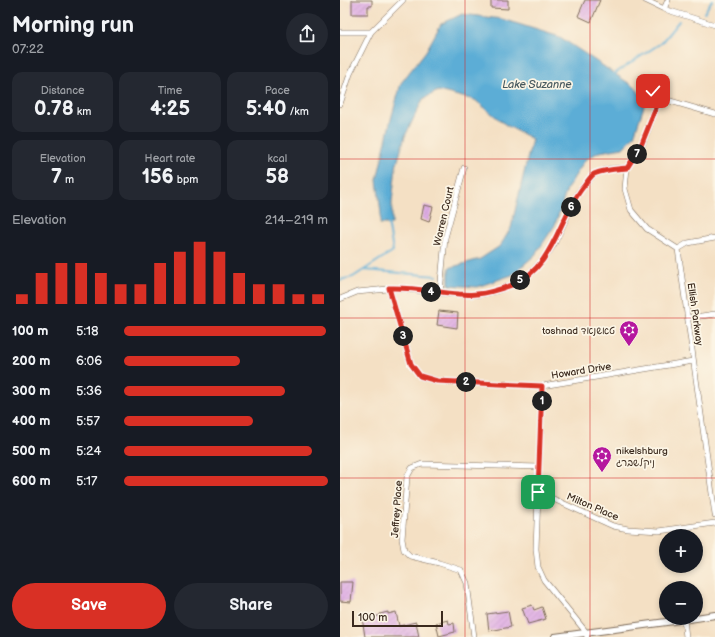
<!DOCTYPE html>
<meta charset="utf-8">
<style>
:root{--surface:#171b24;--page:#242831;--text:#f1f3f6;--muted:#9ea1a6;--accent:#d93025}
body{margin:0;font-family:"Balsamiq Sans","Playpen Sans Hebrew",sans-serif;background:var(--page);color:var(--text);height:100vh;display:flex;flex-direction:column;font-size:15px;white-space:nowrap}
*{box-sizing:border-box;margin:0}
p{font-size:13px;color:var(--muted)}
.icon{flex:none;width:22px;height:22px;fill:none;stroke:currentColor;stroke-width:2;stroke-linecap:round;stroke-linejoin:round}
.map{position:relative;flex:1;overflow:hidden}
.drawer{display:flex;flex-direction:column;background:var(--surface);width:340px}
.drawer>*{flex:none}
.fabs{position:absolute;left:319px;top:529px;display:grid;gap:8px}
.fabs a{display:grid;place-items:center;width:44px;height:44px;border-radius:50%;background:var(--surface);box-shadow:0 2px 6px #0003;font-size:20px}
.scale{position:absolute;left:12px;bottom:10px;width:91px;box-sizing:border-box;padding-left:4px;border:2px solid #3b2a1e;border-top:0;font-size:11px;line-height:14px;white-space:nowrap;color:#3b2a1e;-webkit-text-stroke:3px #fcf5e5;paint-order:stroke}
.pin{position:absolute;display:grid;place-items:center;width:34px;height:34px;color:#fff;margin:-17px;border-radius:8px;box-shadow:0 2px 6px #0006}
.km{position:absolute;width:20px;height:20px;margin:-10px;border-radius:50%;background:#222;color:#fff;font-size:11px;line-height:20px;text-align:center}
.round{display:grid;place-items:center;flex:none;width:42px;height:42px;border-radius:21px;background:var(--page)}
.headline{display:flex;align-items:center;justify-content:space-between;height:68px;padding:0 12px}
h1{font-size:22px;font-weight:700;line-height:30px}
.stats{display:grid;grid-template-columns:repeat(3,1fr);gap:6px;height:68px;padding:4px 12px}
.stats div{display:grid;align-content:center;border-radius:10px;background:var(--page);text-align:center}
.stats b{font-size:20px;font-weight:700}
.stats small{font-size:11px;font-weight:400}
.stats p{font-size:11px}
.chart{height:112px;padding:8px 12px}
.chart p{display:flex;justify-content:space-between}
.chart svg{width:100%;height:72px;margin-top:4px;stroke:var(--accent);stroke-width:6}
.primary-button{display:flex;gap:8px;margin-top:auto;padding:8px 12px}
.primary-button a{flex:1;height:46px;border-radius:24px;background:var(--accent);color:#fff;font-size:16px;font-weight:700;line-height:46px;text-align:center}
.primary-button a+a{background:var(--page);color:var(--text)}
ul{padding:0 12px;list-style:none;font-size:13px}
li{display:grid;grid-template-columns:64px 48px 1fr;align-items:center;height:30px}
li i{height:10px;border-radius:5px;background:var(--accent)}
main{display:flex;flex:1;min-height:0}
.map>svg:first-child{display:block}
.water{fill:#5badd6;stroke:#4b6c7a}
.lines{fill:none;stroke-linecap:round;stroke-linejoin:round}
.stream{stroke:#5badd6;stroke-width:2}
.building{fill:url(#building-hatch)}
.minor-casing{stroke:#7c6a58;stroke-width:6}
.tertiary-casing{stroke:#7c6a58;stroke-width:8}
.minor{stroke:#fff;stroke-width:5}
.tertiary{stroke:#fff;stroke-width:6}
.route-casing{stroke:#fff;stroke-width:8}
.route{stroke:#d93025;stroke-width:5}
.grid{fill:none;stroke:#d62828;stroke-width:1;stroke-opacity:0.55}
.labels{text-anchor:middle;stroke-width:3.5;stroke-linejoin:round;paint-order:stroke}
.street-label{font-size:10px;fill:#3b2a1e;stroke:#fcf5e5}
.poi-label{font-size:10px;fill:#3b2a1e;stroke:#fcf5e5;text-anchor:end}
.water-label{font-size:11px;font-style:italic;fill:#46585e;stroke:#fcf5e5}
</style>
<main>
<section class="drawer">
<div class="headline"><div><h1>Morning run</h1><p>07:22</p></div><a class="round"><svg class="icon" aria-label="share" viewBox="0 0 24 24"><path d="M12 15V3M7 8l5-5 5 5M5 13v7h14v-7"/></svg></a></div>
<div class="stats">
<div><p>Distance</p><b>0.78<small> km</small></b></div>
<div><p>Time</p><b>4:25</b></div>
<div><p>Pace</p><b>5:40<small> /km</small></b></div>
</div>
<div class="stats">
<div><p>Elevation</p><b>7<small> m</small></b></div>
<div><p>Heart rate</p><b>156<small> bpm</small></b></div>
<div><p>kcal</p><b>58</b></div>
</div>
<div class="chart"><p><span>Elevation</span>214–219 m</p>
<svg viewBox="0 0 160 44" preserveAspectRatio="none"><path d="M5 44V38M15 44V25M25 44V19M35 44V19M45 44V25M55 44V32M65 44V32M75 44V19M85 44V12M95 44V6M105 44V12M115 44V25M125 44V32M135 44V32M145 44V38M155 44V38"/></svg>
</div>
<ul>
<li><b>100 m</b>5:18<i style="width:99%"></i></li>
<li><b>200 m</b>6:06<i style="width:57%"></i></li>
<li><b>300 m</b>5:36<i style="width:79%"></i></li>
<li><b>400 m</b>5:57<i style="width:63%"></i></li>
<li><b>500 m</b>5:24<i style="width:92%"></i></li>
<li><b>600 m</b>5:17<i style="width:100%"></i></li>
</ul>
<div class="primary-button"><a>Save</a><a>Share</a></div>
</section>
<div class="map">
<svg width="375" height="637" viewBox="0 0 375 637">
<defs>
<pattern id="building-hatch" width="6" height="6" patternUnits="userSpaceOnUse"><rect width="6" height="6" fill="#deace4"/><path d="M-1 1l2-2M0 6l6-6M5 7l2-2" fill="none" stroke="#bf94c3"/></pattern>
</defs>
<rect width="100%" height="100%" fill="#fcf5e5"/>
<filter id="ink" filterUnits="userSpaceOnUse"><feTurbulence type="fractalNoise" baseFrequency=".025" numOctaves="2"/><feDisplacementMap in="SourceGraphic" scale="8" xChannelSelector="R" yChannelSelector="G"/><feConvolveMatrix kernelMatrix="1 2 1 2 8 2 1 2 1" color-interpolation-filters="sRGB"/></filter>
<filter id="wash" filterUnits="userSpaceOnUse"><feTurbulence type="fractalNoise" baseFrequency=".012" numOctaves="4" result="noise"/><feDisplacementMap in="SourceGraphic" scale="16" xChannelSelector="R" yChannelSelector="G"/><feGaussianBlur stdDeviation="0.9" result="paint"/><feColorMatrix in="noise" values="0 0 0 0 0 0 0 0 0 0 0 0 0 0 0 0 0 1.4 0 .05"/><feComposite in="paint" operator="in"/></filter>
<g filter="url(#wash)">
<rect width="100%" height="100%" fill="#f4e0c4"/>
<!-- water -->
<path class="water" d="M122,14L162,19L220,37L296,88L305,103L294,136L283,148L259,152L245,160L227,189L215,225L195,255L172,275L137,287L109,285V268L140,259L160,246L171,228L192,139L166,125L135,100L98,91L83,99L65,136L56,167L52,202V224H40L41,214L37,180L50,123L61,83L86,51L101,24Z"/>
<g class="lines">
<!-- stream -->
<path class="stream" d="M364,13L372,0
M273,76L277,72L321,43L339,21
M24,270L97,276
M0,280L13,277L53,251L48,222"/>
</g>
<g id="blocks">
<!-- building -->
<path class="building" d="M12,0H32V6H28V14H12Z
M151,0H168V9L151,8Z
M245,0H260L251,22L238,16Z
M84,205L93,207L89,222L81,219Z
M99,311L118,313L117,328L97,325Z
M0,582H13L11,602L0,601Z
M192,605L194,610L202,607L206,619L188,624L182,608Z
M168,611L171,627L149,631L147,614Z
M48,612V614L56,612L59,626L76,622L79,637H25L22,617L40,616V614Z
M108,620L109,624L114,623L115,632L99,636L96,623Z"/>
</g>
</g>
<g filter="url(#ink)">
<use href="#blocks" fill-opacity="0" stroke="#7c6a58" stroke-width="1"/>
<g class="lines">
<!-- minor casing -->
<g class="minor-casing">
<path id="minor" d="M305,0L324,9L375,25
M324,9L328,0
M0,32H31
M313,91L320,98
M0,104L10,74L31,32L63,0
M338,249L375,515
M338,249L307,229L291,210L285,189L287,168L301,148L320,98L375,114
M338,249L348,243L375,238
M49,288L71,364L80,376L97,381L202,386
M100,293L105,238L124,168
M0,299L17,292L58,288L100,293L136,295L156,291L174,284L191,273L206,256L214,244L238,193L253,175L268,169L287,168
M348,318L375,314
M198,492L273,526L288,529L319,531L375,523
M344,620L346,637
M134,637L127,583L121,570L99,563L70,556L64,550L62,539L67,477L72,468L82,464L199,467
M247,637L246,632L204,580L198,567L196,549L202,386L353,361"/>
</g>
<!-- tertiary casing -->
<g class="tertiary-casing">
<path id="tertiary" d="M356,618L375,615
M215,637L356,618"/>
</g>
<!-- minor -->
<use href="#minor" class="minor"/>
<!-- tertiary -->
<use href="#tertiary" class="tertiary"/>
</g>
</g>
<g class="lines" filter="url(#ink)">
<!-- route casing -->
<g class="route-casing">
<path id="route" d="M198,492L202,386L97,381L80,376L71,364L49,288C72,287 96,292 119,294C125,294 131,295 137,294C149,293 161,289 172,285C215,267 218,217 244,186C247,182 250,177 254,174C265,169 275,169 287,168L300,148L320,98L313,91"/>
</g>
<!-- route -->
<use href="#route" class="route"/>
</g>
<!-- grid -->
<path class="grid" d="M125,0V637M250,0V637M0,159H375M0,318H375M0,478H375"/>
<!-- icons -->
<defs>
<g id="synagogue-pin" transform="scale(1)"><path d="M0 17L-7.5 6A9.5 9.5 0 1 1 7.5 6Z" fill="#b5179e" stroke="#fcf5e5"/><path d="M0-6.5L5.6 3.2H-5.6ZM0 6.5L5.6-3.2H-5.6Z" fill="#fff"/></g>
</defs>
<g fill-rule="evenodd">
<use href="#synagogue-pin" x="289" y="330"/>
<use href="#synagogue-pin" x="262" y="456"/>
</g>
<g class="labels">
<!-- street labels -->
<g class="street-label">
<text transform="translate(103 216) rotate(-77)" y="4">Warren Court</text>
<text transform="translate(356 314) rotate(82)" y="4">Ellish Parkway</text>
<text transform="translate(241 370) rotate(-9)" y="4">Howard Drive</text>
<text transform="translate(253 506) rotate(23)" y="4">Milton Place</text>
<text transform="translate(56 509) rotate(-86)" y="4">Jeffrey Place</text>
</g>
<!-- poi labels -->
<g class="poi-label">
<text x="275" y="334">toshnad טאשנאד</text>
<text x="276" y="454" text-anchor="start">nikelshburg<tspan x="276" dy="12">ניקלשברג</tspan></text>
</g>
<!-- water labels -->
<g class="water-label">
<text x="197" y="88">Lake Suzanne</text>
</g>
</g>
</svg>
<div class="fabs">
<a>+</a>
<a>−</a>
</div>
<div class="scale">100 m</div>
<div class="pin" style="left:198px;top:492px;background:#1e9e55"><svg class="icon" aria-label="arrive" viewBox="0 0 24 24"><path d="M6 21V4h12l-3 4 3 4H6"/></svg></div>
<div class="pin" style="left:313px;top:91px;background:#d93025"><svg class="icon" aria-label="check" viewBox="0 0 24 24"><path d="M5 12l5 5 9-10"/></svg></div>
<b class="km" style="left:202px;top:401px">1</b>
<b class="km" style="left:126px;top:382px">2</b>
<b class="km" style="left:63px;top:336px">3</b>
<b class="km" style="left:91px;top:292px">4</b>
<b class="km" style="left:180px;top:280px">5</b>
<b class="km" style="left:231px;top:207px">6</b>
<b class="km" style="left:297px;top:154px">7</b>
</div>
</main>
